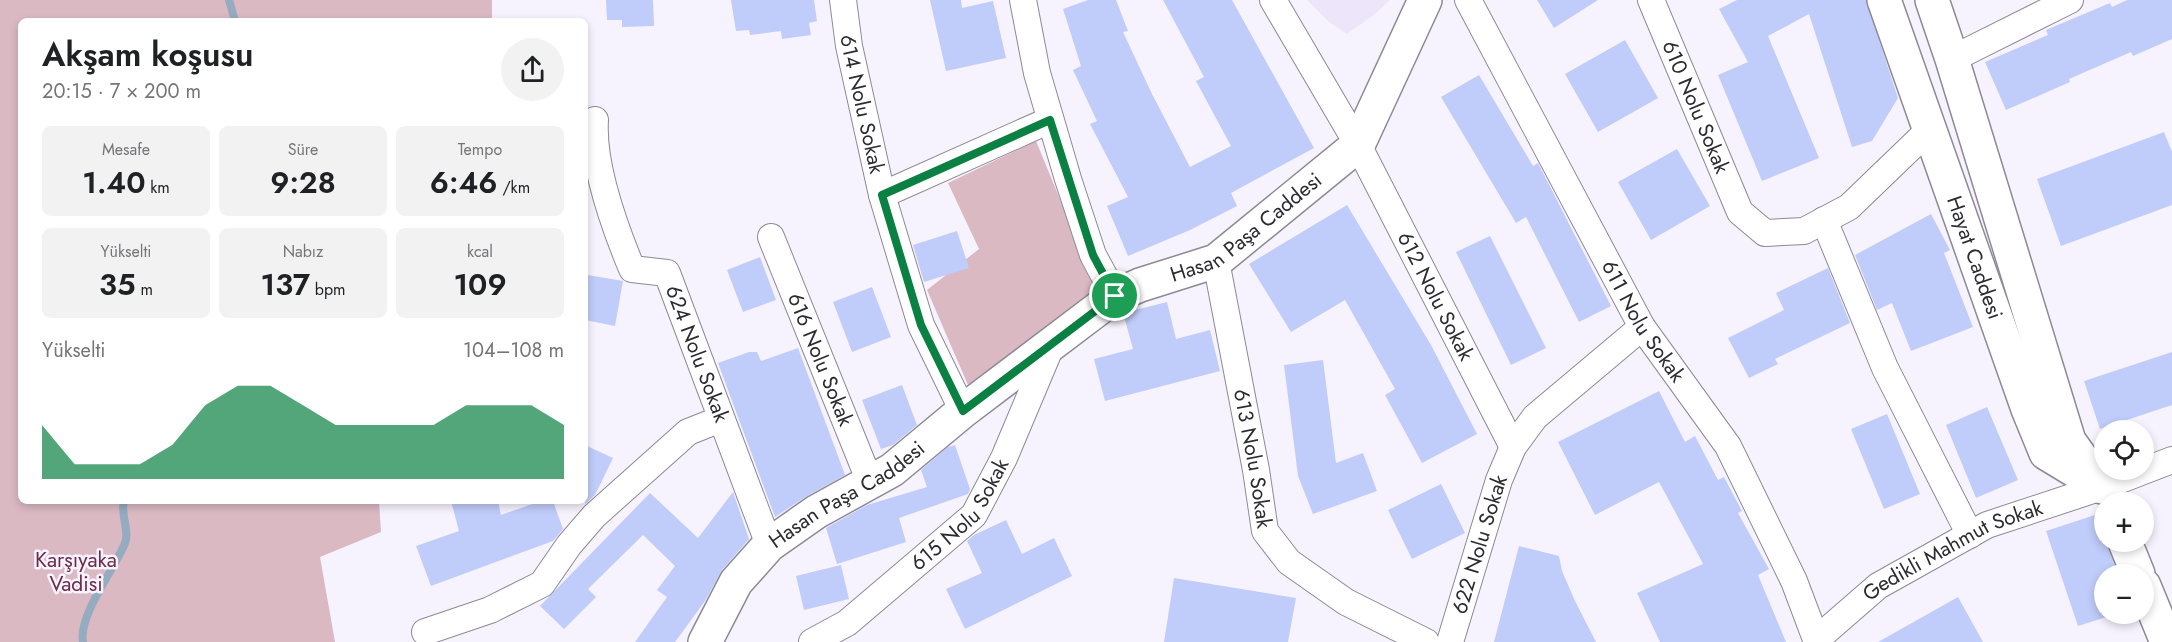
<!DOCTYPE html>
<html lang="tr">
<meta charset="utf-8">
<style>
:root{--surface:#fff;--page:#f2f2f2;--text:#202124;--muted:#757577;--accent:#0b8043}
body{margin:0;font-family:Jost,sans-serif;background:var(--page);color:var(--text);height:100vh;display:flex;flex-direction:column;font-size:22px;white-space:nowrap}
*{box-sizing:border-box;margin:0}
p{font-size:20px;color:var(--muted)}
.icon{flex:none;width:33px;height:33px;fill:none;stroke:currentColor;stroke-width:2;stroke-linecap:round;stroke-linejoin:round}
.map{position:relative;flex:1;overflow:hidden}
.panel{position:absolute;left:18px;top:18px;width:570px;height:486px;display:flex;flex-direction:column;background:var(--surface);border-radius:9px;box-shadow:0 3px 9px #0003}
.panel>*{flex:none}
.controls{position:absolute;left:2094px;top:420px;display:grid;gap:12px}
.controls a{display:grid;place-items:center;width:60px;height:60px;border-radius:50%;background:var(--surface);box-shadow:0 3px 9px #0003;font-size:30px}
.pin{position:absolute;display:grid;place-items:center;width:51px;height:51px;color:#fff;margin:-26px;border:3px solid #fff;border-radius:50%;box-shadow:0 2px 6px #0007}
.round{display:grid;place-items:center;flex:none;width:63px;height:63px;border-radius:32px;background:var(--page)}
.headline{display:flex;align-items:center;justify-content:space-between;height:102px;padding:0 24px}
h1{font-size:33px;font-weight:600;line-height:45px}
.stats{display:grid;grid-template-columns:repeat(3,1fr);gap:9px;height:102px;padding:6px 24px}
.stats div{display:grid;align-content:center;border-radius:9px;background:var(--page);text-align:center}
.stats b{font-size:30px;font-weight:600}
.stats small{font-size:16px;font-weight:400}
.stats p{font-size:16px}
.chart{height:168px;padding:12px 24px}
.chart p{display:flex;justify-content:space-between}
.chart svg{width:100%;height:108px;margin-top:6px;fill:var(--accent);opacity:.7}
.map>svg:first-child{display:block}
.built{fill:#ede5fa}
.green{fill:#dab9c3}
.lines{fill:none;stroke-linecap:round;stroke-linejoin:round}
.stream{stroke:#95abc0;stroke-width:8}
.building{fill:#c0ccf9}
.street-casing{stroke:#8d8995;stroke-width:28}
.secondary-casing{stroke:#8d8995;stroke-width:36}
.street{stroke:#fff;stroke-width:26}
.secondary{stroke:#fff;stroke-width:33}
.route-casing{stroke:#fff;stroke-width:12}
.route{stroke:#0b8043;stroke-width:8}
.labels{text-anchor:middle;stroke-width:5;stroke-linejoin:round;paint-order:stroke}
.street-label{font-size:21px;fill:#2c2b30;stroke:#f7f3fe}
.park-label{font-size:21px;fill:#6b2c44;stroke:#f7f3fe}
</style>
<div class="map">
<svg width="2172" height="642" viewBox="0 0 2172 642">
<rect width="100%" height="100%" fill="#f7f3fe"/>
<!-- built -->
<path class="built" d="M1307,0H1390L1375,14L1347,34L1329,22Z"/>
<!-- green -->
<path class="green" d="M0,0H492V21H21V501H379L381,532L320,557L335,642H0Z
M1036,141L1099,294L971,392L927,290L979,249L948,183Z"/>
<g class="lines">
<!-- stream -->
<path class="stream" d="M229,0L235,21
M83,642C78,615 115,569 125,543C130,531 120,514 124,501"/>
</g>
<!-- building -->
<path class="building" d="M606,0H653L654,26L622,27V20H607Z
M731,0H814L817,21L809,23L811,35L782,39L781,31L750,35L749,30L736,31Z
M930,0H961L962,8L993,1L1006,58L946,71Z
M1088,0H1116L1128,31L1123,32L1152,94L1190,167L1231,146L1196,81L1204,77L1163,0H1232L1314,148L1231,193L1237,206L1190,230L1128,256L1107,206L1128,197L1090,124L1097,121L1073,70L1081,66L1063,9Z
M1537,0H1598L1554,28Z
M1737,0H1866L1898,98L1872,141L1852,147L1809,14L1768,36L1819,158L1762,181L1718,75L1748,62L1719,9Z
M2127,0H2172V39L2133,56L2131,52L2069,79L2070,82L2006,110L1985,62L2048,35L2046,30L2110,3L2112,7Z
M1625,40L1658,98L1598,132L1565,74Z
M1479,75L1533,166L1538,163L1611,306L1579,322L1526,217L1516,223L1441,97Z
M2164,132L2172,152V205L2061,246L2037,179Z
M1677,149L1710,206L1651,240L1618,182Z
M1347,205L1431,345L1477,434L1422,463L1385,395L1395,389L1345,300L1291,332L1249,264Z
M1931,214L1950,250L1944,253L1973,327L1911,351L1892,303L1877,310L1855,255Z
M957,231L969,268L924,282L913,245Z
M1490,236L1546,348L1511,365L1456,252Z
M760,257L776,300L743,312L727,270Z
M1828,268L1850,323L1775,359L1778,364L1749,378L1728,338L1784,310L1776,293Z
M588,275L623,281L615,326L585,320V291Z
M872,287L891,337L852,352L833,302Z
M1167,302L1176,339L1210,330L1220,371L1105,401L1094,359L1133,349L1123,313Z
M798,348L845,475L807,496L775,517L718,363L749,352H757L761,361Z
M2172,352V405L2100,429L2084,381Z
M1323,360L1336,463L1363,453L1377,491L1313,514L1298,476L1284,365Z
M902,385L917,425L893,445L881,449L862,400Z
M1659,391L1685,442L1695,436L1718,480L1724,477L1742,511L1738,513L1769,569L1758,575L1786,642H1660L1637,593L1703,564L1700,558L1659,482L1595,515L1558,442Z
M1987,407L2018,480L1976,498L1946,425Z
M1887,414L1920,494L1884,509L1851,429Z
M585,445L613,458L595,495L585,504Z
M955,445L970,489L968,494L899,518L906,542L837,564L826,528L867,505L927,487L921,470L948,447Z
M1441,484L1465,533L1412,559L1388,510Z
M733,492L749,539L722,570L705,601L675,642H635L667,597L657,590L675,566L643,535L588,589L596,597L564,629L540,606L650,493L698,538Z
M451,501H498L501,515L541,501H553L563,529L553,541L431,586L416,546L459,531Z
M2104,512V542H2107L2118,574H2104V614H2116L2078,626L2046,531Z
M1006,520L1022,554L1054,538L1072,576L965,629L946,589L982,573L967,541L974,535Z
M1519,546L1559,556L1562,571L1575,601L1596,642H1494Z
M841,565L849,599L804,610L796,576Z
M1174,578L1296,598L1288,642H1164Z
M1958,597L1983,642H1878Z"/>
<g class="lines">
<!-- street casing -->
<g class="street-casing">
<g id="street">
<path id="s1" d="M843,0L849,46L882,195L921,325L963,411"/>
<path d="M1023,0L1037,73L1068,179L1093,255L1115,296"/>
<path id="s2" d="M1273,0L1358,145L1513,447"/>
<path id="s3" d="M1468,0L1642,327L1728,446L1794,581L1817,642"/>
<path id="s4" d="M1651,0L1740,212L1765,233L1804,231L1849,207L1929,130"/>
<path d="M1952,59L2070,0"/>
<path id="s5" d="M595,120C592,165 615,228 632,269L667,273L769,545"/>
<path d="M882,195L1050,120"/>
<path d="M1824,220L1885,368L1970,535"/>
<path id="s6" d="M771,237L870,482"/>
<path id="s7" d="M1216,261L1256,470L1265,531L1289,562L1346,602L1426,642"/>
<path d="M425,632L490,610L542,584L569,545L594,516L688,432L721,419"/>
<path id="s8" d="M1817,639L1878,586L1987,525L2102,487L2172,460"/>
<path id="s9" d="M812,642L847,623L974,515L1004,458L1052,344"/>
<path id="s10" d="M1450,642L1499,480L1513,447L1535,417L1642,327"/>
</g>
</g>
<!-- secondary casing -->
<g class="secondary-casing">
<g id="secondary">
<path id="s11" d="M1884,0L2028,409L2046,453L2102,487"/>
<path d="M1932,0L1952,59L2069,441L2094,476"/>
<path d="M2125,542L2138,574"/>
<path d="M2144,586L2167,642"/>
<path id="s12" d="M705,642L736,582L769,545L816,512L892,470L963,411L1115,296L1140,285L1216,261L1358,145L1425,0"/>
</g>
</g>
<!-- street -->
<use href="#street" class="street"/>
<!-- secondary -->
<use href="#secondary" class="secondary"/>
</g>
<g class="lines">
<!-- route casing -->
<g class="route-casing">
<path id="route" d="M1050,120L1093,255L1115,296L963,411L921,325L882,195Z"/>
</g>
<!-- route -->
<use href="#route" class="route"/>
</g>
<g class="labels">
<!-- street labels -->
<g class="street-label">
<text dy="7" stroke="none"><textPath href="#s1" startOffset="106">614 Nolu Sokak</textPath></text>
<text dy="7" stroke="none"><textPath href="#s4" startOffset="116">610 Nolu Sokak</textPath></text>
<text dy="7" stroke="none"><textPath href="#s12" startOffset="694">Hasan Paşa Caddesi</textPath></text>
<text dy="7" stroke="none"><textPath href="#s11" startOffset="273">Hayat Caddesi</textPath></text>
<text dy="7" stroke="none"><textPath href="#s2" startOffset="338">612 Nolu Sokak</textPath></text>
<text dy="7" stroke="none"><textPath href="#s3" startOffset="366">611 Nolu Sokak</textPath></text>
<text dy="7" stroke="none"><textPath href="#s5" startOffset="276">624 Nolu Sokak</textPath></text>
<text dy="7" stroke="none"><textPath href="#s6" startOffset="132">616 Nolu Sokak</textPath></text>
<text dy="7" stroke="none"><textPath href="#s7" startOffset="201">613 Nolu Sokak</textPath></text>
<text dy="7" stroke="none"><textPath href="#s12" startOffset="210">Hasan Paşa Caddesi</textPath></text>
<text dy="7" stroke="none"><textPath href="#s9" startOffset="198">615 Nolu Sokak</textPath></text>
<text dy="7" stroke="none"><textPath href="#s10" startOffset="102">622 Nolu Sokak</textPath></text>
<text dy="7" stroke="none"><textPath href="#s8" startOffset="164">Gedikli Mahmut Sokak</textPath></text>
</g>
<!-- park labels -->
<g class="park-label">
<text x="76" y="567">Karşıyaka<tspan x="76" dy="24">Vadisi</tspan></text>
</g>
</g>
</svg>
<div class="controls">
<a><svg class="icon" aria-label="locate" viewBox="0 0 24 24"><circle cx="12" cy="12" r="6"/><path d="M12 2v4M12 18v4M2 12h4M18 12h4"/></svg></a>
<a>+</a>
<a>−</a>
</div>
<div class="pin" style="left:1115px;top:296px;background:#1e9e55"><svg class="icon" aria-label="arrive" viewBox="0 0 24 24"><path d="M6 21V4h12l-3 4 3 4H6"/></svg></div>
<section class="panel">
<div class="headline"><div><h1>Akşam koşusu</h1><p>20:15 · 7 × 200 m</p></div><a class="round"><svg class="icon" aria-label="share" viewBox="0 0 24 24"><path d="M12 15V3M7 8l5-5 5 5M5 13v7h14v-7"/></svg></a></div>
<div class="stats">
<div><p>Mesafe</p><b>1.40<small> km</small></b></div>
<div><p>Süre</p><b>9:28</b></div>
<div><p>Tempo</p><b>6:46<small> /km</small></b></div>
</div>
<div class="stats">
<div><p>Yükselti</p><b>35<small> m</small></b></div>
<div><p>Nabız</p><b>137<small> bpm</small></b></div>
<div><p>kcal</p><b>109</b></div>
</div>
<div class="chart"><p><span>Yükselti</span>104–108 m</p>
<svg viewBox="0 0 160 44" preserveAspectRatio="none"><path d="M0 44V22L10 38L20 38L30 38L40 30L50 14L60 6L70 6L80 14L90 22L100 22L110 22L120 22L130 14L140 14L150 14L160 22V44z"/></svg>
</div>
</section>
</div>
